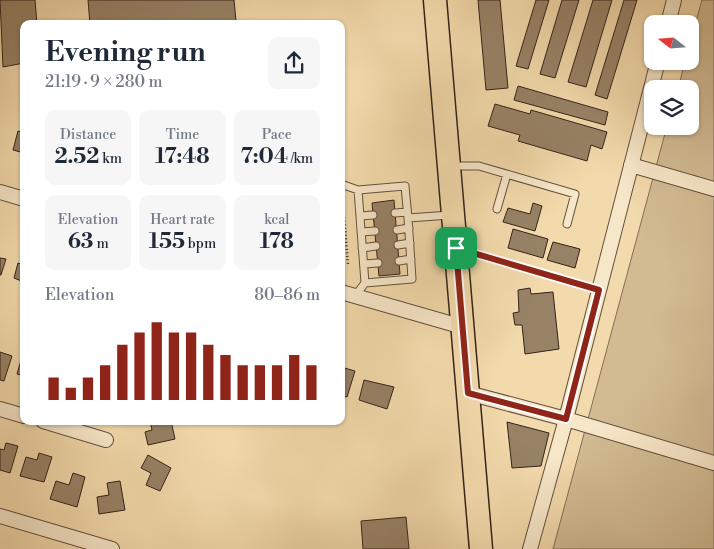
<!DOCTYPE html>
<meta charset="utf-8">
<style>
:root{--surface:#fff;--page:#f6f6f7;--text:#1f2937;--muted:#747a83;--accent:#8f2418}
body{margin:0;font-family:"Libre Bodoni",serif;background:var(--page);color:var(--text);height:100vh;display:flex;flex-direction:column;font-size:19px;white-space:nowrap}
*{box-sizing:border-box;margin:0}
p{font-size:16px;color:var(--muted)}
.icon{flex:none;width:28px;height:28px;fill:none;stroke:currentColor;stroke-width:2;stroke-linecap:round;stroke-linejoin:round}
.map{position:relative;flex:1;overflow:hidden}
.panel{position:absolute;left:20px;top:20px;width:325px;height:405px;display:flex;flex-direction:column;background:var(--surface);border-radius:10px;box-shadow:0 1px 4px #0004}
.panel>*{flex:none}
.needle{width:32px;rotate:287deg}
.tools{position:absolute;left:644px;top:15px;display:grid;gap:10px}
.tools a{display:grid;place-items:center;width:55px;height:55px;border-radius:10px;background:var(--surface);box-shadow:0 1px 4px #0004;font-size:25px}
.pin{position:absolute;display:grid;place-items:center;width:42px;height:42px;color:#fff;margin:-21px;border-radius:10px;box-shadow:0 2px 8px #0006}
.round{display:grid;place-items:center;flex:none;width:52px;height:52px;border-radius:10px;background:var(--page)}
.headline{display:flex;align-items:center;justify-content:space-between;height:85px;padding:0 25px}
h1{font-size:28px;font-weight:700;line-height:38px}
.stats{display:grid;grid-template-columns:repeat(3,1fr);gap:8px;height:85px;padding:5px 25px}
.stats div{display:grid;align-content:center;border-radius:10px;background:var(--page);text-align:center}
.stats b{font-size:21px;font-weight:700}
.stats small{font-size:14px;font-weight:400}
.stats p{font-size:14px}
.chart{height:140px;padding:10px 25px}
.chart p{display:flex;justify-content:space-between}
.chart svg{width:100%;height:90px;margin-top:5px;stroke:var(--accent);stroke-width:6}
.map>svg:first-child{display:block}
.green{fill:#d2bb93;stroke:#826f56}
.building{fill:#978266;stroke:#33231a}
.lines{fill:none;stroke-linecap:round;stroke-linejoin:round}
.service-casing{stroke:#63513e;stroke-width:9}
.minor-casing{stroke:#63513e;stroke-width:16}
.primary-casing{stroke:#33231a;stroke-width:25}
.path{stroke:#33231a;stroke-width:2.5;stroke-dasharray:1 2.5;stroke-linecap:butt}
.service{stroke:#f7e7c9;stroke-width:7}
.minor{stroke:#f7e7c9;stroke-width:14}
.primary{stroke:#f3daac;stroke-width:22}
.route-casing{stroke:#fff;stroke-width:10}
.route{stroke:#8f2418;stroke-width:6}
</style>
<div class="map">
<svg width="714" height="549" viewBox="0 0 714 549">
<rect width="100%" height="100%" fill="#f3daac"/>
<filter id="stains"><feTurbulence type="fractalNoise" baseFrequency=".004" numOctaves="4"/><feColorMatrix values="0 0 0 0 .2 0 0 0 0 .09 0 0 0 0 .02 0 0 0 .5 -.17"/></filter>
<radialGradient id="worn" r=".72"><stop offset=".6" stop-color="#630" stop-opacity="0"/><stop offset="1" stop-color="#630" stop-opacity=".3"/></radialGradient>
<!-- green -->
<path class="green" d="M702,0H714V549H553L667,126H690V89H678L685,61H690V43Z"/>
<!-- building -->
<path class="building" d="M0,0H35L37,24H24V63L3,67Z
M88,0H234L236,21L195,24H90Z
M478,0H500L508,88L486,90Z
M536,0H549L528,69L516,66Z
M562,0H579L555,78L540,74Z
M593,0H612L586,87L568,82Z
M624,0H637L607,99L595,95Z
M518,86L608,112L605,125L514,100Z
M495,104L530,114L531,110L607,132L602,149L591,145L587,161L518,141L520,135L488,126Z
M18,131L24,133V153L13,150Z
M394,200L400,274L379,276L372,203Z
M533,203L542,206L535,231L503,222L508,208L530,214Z
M513,229L548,239L543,258L508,248Z
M341,232L342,245L344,252H341Z
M553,242L580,249L575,268L547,260Z
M0,258L6,259L1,275H0Z
M18,263L24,265V282L14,278Z
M530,288L531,294L553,292L559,349L525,354L522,325H515L513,313L519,312L518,290Z
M24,350V376L17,374Z
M0,352L12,356L4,381L0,380Z
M341,367L355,371L347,397L341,395Z
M364,380L394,387L387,409L359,400Z
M150,421H171L175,439L148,445L145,432L152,430Z
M507,422L549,433L541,466L512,468Z
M6,443L18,446L10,473L0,470V449L4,450Z
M39,453L52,457L44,482L20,476L26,457L37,460Z
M148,455L171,468L160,491L146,485L151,473L141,468Z
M73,473L85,477L77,507L50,499L56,481L69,485Z
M120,481L125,510L99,514L97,497L109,495L107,483Z
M406,517L409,549H363L361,521Z"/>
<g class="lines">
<!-- service casing -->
<g class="service-casing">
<path id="service" d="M452,166H479L575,194L567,224
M341,184L358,190L405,186L408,218L450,215
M497,209L507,174
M395,213L407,212
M360,216L373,215
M397,230L409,228
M361,232L375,231
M398,245L410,243
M362,248L376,246
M459,249L599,290
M399,261L411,259
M364,264L378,263
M365,283L412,279L408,218
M355,296L365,283L358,190"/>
</g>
<!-- minor casing -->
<g class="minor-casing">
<path id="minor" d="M668,24L674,0
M631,165L714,189
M0,192L24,199
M341,292L463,327
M468,393L566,419L714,463
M0,409L24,416
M43,421L106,440
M0,516L112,549
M530,549L566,419L658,61"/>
</g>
<!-- primary casing -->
<g class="primary-casing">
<path id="primary" d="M435,0L481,549"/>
</g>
<!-- path -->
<path class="path" d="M342,193L348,264"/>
<!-- service -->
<use href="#service" class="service"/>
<!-- minor -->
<use href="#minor" class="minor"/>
<!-- primary -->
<use href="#primary" class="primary"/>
</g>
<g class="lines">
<!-- route casing -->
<g class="route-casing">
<path id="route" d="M456,248L599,290L566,419L468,393Z"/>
</g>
<!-- route -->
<use href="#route" class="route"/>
</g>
<rect width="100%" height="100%" filter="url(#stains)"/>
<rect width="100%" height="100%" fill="url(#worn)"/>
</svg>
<div class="tools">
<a><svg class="needle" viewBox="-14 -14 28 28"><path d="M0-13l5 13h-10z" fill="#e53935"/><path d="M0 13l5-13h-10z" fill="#747a83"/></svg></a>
<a><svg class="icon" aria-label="layers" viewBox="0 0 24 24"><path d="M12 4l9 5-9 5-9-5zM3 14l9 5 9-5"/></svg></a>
</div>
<div class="pin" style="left:456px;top:248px;background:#1e9e55"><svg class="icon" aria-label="arrive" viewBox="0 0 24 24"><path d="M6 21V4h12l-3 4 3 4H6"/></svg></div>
<section class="panel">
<div class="headline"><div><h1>Evening run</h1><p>21:19 · 9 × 280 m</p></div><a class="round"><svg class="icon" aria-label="share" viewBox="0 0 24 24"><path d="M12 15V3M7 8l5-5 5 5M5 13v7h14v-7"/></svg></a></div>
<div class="stats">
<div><p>Distance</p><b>2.52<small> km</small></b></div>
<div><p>Time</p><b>17:48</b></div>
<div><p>Pace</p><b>7:04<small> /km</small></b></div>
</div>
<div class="stats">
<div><p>Elevation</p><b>63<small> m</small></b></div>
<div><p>Heart rate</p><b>155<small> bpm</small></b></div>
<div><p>kcal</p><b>178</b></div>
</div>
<div class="chart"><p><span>Elevation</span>80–86 m</p>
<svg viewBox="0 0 160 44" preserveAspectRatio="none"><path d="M5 44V33M15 44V38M25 44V33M35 44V27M45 44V17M55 44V11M65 44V6M75 44V11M85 44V11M95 44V17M105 44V22M115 44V27M125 44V27M135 44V27M145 44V22M155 44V27"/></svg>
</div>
</section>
</div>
